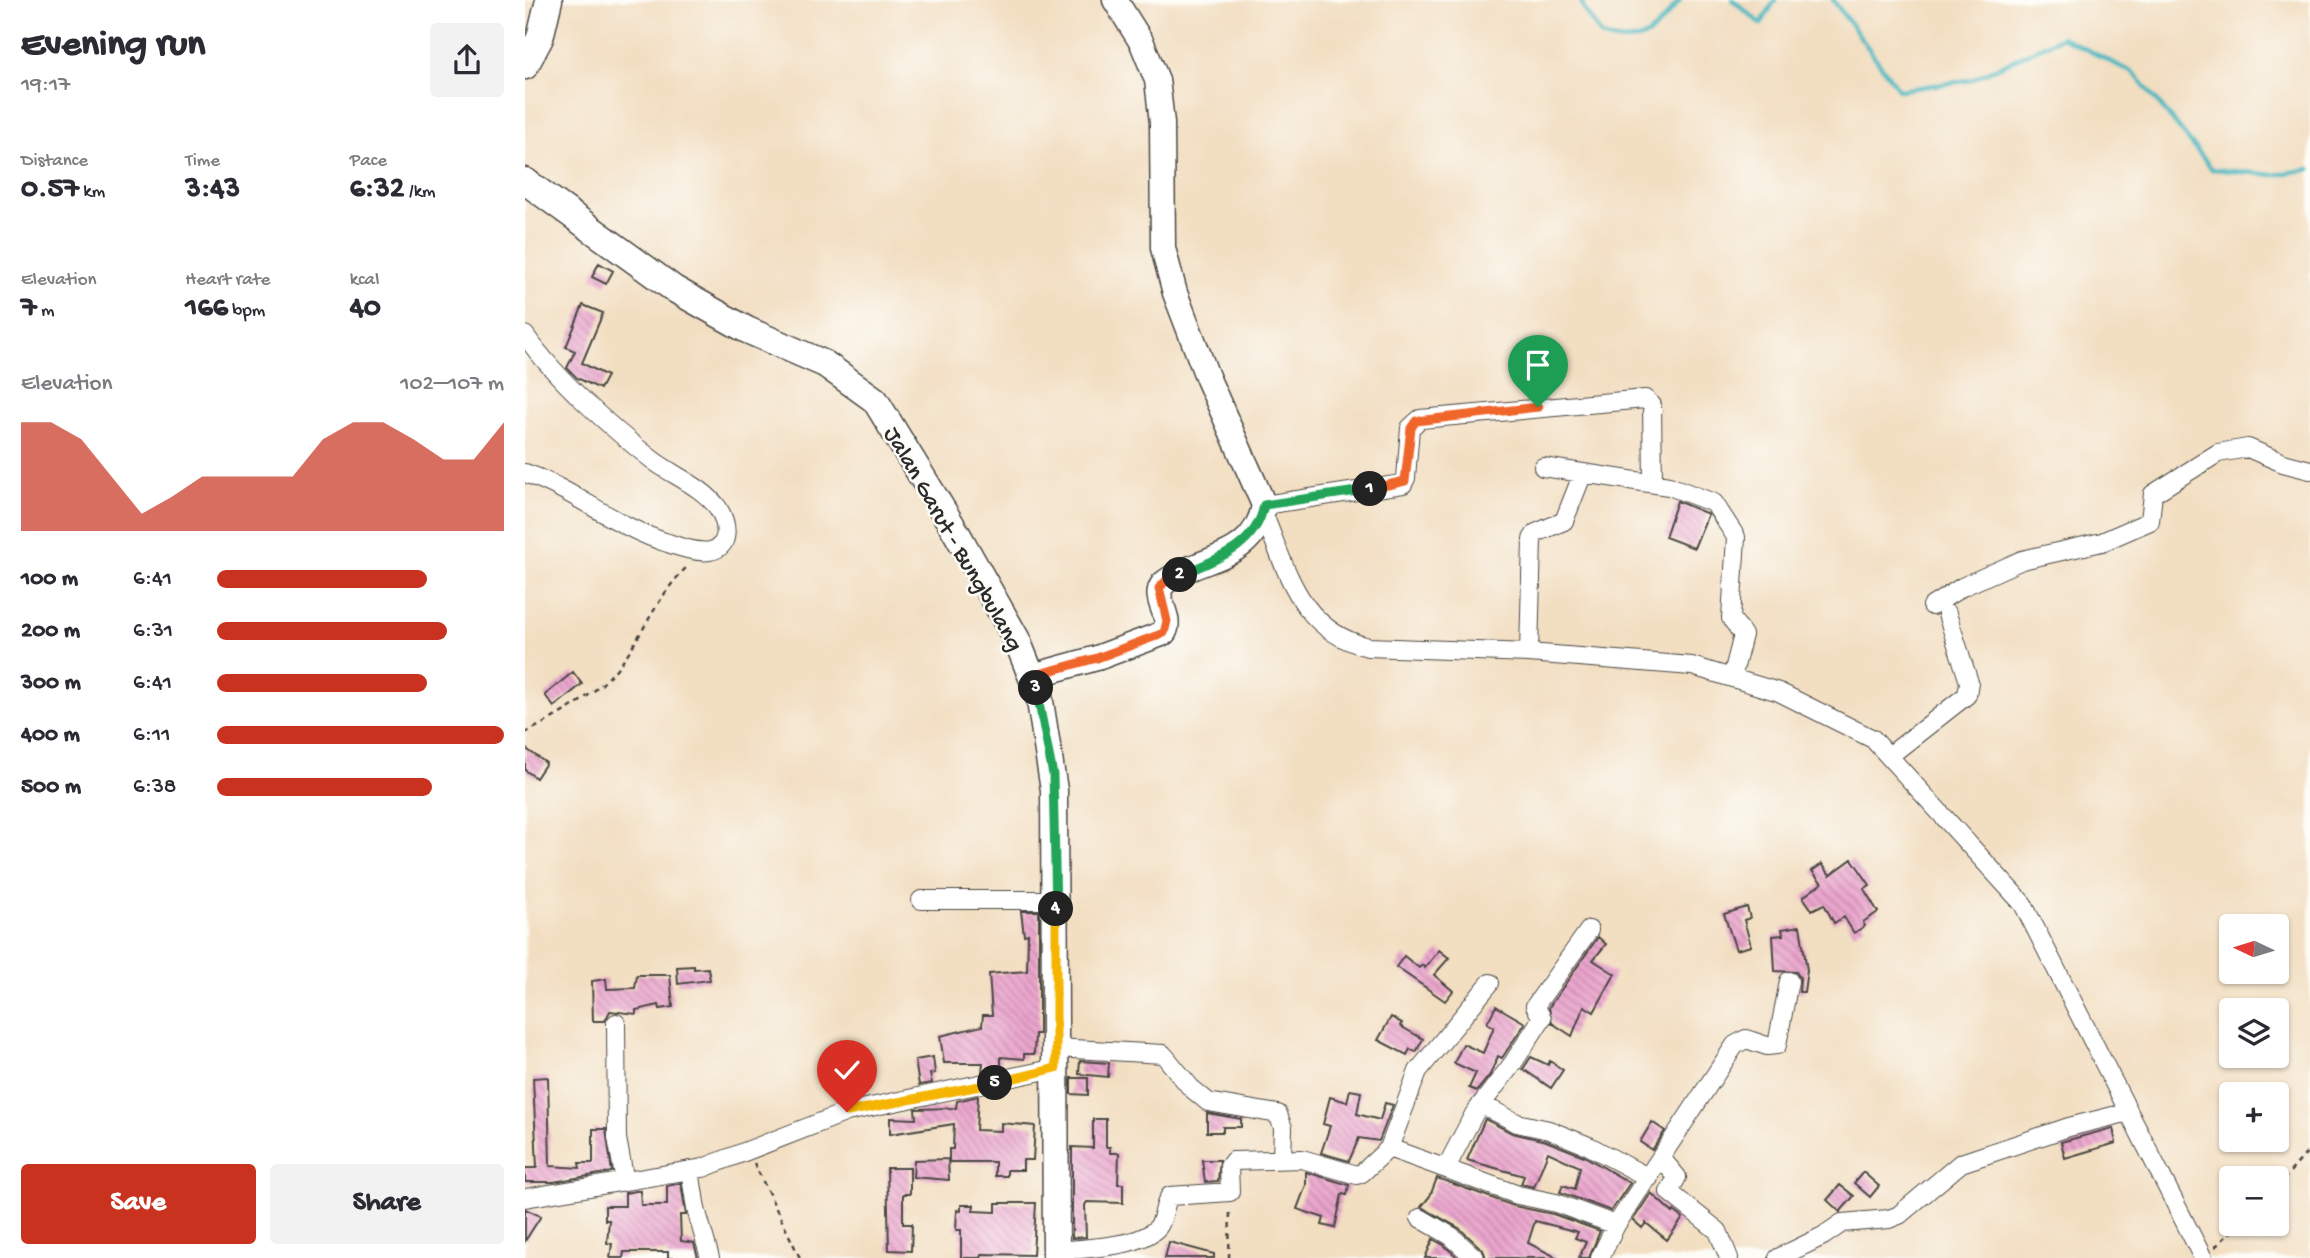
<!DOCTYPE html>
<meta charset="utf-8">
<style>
:root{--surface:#fff;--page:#f2f2f3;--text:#2b2b33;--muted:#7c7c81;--accent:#c8321e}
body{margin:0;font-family:"Gochi Hand",sans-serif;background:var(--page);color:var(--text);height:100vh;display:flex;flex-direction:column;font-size:26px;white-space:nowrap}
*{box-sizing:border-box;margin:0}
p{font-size:23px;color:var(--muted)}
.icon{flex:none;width:38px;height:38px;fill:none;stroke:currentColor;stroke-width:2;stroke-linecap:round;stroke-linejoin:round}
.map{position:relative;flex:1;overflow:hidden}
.side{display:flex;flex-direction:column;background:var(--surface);width:525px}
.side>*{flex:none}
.needle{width:46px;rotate:274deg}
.buttons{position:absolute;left:1694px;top:914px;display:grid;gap:14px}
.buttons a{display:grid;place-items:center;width:70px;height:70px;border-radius:7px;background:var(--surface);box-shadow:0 2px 5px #0004;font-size:35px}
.pin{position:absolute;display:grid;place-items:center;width:60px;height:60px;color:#fff;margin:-72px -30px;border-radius:50% 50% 50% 0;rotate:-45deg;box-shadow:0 0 7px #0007}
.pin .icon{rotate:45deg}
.km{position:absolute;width:35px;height:35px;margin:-18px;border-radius:50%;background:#222;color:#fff;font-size:19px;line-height:35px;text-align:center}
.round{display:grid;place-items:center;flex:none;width:74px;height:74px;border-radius:7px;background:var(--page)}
.overview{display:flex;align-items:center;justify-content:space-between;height:119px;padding:0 21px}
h1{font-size:38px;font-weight:700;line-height:52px}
.metrics{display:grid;grid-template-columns:repeat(3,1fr);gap:10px;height:119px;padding:7px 21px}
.metrics div{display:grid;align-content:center}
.metrics b{font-size:30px;font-weight:700}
.metrics small{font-size:19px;font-weight:400}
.metrics p{font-size:19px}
.chart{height:196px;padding:14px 21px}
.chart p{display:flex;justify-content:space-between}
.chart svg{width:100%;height:126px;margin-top:7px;fill:var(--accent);opacity:.7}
.button{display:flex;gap:14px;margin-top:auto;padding:14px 21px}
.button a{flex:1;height:80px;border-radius:7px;background:var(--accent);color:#fff;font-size:28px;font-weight:700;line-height:80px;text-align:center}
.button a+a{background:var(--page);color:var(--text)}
ul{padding:0 21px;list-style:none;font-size:23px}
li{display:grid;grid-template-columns:112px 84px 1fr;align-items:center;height:52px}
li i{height:18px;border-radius:9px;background:var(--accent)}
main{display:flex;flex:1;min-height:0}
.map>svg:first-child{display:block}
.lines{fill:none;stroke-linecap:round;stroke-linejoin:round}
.stream{stroke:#47b6c0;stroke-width:4.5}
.building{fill:url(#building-back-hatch)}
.street-casing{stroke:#494642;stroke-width:20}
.secondary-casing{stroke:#494642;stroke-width:27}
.primary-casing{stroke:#494642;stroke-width:29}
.path{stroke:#494642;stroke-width:2.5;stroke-dasharray:5 5;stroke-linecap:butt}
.street{stroke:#fff;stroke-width:18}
.secondary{stroke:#fff;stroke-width:24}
.primary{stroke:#fff;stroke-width:26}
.split-1-casing{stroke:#fff;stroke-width:14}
.split-2-casing{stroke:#fff;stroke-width:14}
.split-3-casing{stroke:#fff;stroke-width:14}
.split-4-casing{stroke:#fff;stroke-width:14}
.split-5-casing{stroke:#fff;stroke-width:14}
.split-6-casing{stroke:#fff;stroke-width:14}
.split-1{stroke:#f0652b;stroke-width:9}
.split-2{stroke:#22a559;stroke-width:9}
.split-3{stroke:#f0652b;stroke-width:9}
.split-4{stroke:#22a559;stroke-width:9}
.split-5{stroke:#f5b400;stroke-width:9}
.split-6{stroke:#f5b400;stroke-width:9}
.labels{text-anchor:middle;stroke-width:5;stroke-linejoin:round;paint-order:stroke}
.street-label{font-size:24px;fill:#2b2b2b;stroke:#fdfcf7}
</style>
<main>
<section class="side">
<div class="overview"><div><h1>Evening run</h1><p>19:17</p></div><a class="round"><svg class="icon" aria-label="share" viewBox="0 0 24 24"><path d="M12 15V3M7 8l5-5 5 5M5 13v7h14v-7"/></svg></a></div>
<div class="metrics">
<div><p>Distance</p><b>0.57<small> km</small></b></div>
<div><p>Time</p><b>3:43</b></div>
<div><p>Pace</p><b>6:32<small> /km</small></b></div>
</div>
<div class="metrics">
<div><p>Elevation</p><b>7<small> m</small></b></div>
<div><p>Heart rate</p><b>166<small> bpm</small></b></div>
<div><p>kcal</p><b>40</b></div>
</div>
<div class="chart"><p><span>Elevation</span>102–107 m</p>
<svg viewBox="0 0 160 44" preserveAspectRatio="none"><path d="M0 44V6L10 6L20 12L30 25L40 38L50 32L60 25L70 25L80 25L90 25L100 12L110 6L120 6L130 12L140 19L150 19L160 6V44z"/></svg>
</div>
<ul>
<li><b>100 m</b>6:41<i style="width:73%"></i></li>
<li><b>200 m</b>6:31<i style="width:80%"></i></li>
<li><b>300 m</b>6:41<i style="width:73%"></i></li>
<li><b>400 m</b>6:11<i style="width:100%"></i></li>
<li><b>500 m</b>6:38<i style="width:75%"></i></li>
</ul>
<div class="button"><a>Save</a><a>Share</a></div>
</section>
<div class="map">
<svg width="1785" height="1258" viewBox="0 0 1785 1258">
<defs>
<pattern id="building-back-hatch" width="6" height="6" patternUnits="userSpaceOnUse" patternTransform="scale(1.75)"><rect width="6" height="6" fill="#eba5cd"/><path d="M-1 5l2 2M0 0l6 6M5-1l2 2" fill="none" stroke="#bf87a7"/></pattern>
</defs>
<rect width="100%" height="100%" fill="#fdfcf7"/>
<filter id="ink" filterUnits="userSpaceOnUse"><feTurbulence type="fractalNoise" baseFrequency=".0143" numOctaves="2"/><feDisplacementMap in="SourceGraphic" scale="14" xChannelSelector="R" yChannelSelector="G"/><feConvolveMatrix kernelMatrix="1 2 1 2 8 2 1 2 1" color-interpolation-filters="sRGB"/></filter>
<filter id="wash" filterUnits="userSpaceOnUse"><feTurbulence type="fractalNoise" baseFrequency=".00686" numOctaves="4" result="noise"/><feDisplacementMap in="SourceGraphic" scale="28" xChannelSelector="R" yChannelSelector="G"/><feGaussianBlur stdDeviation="1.57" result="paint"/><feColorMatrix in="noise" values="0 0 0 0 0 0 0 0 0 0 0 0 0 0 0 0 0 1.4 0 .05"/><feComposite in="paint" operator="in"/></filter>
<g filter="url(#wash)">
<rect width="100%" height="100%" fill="#f2dec1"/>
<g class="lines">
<!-- stream -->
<path class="stream" d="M1056,0L1059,10L1077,36C1119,51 1130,30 1155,0
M1208,0L1236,24L1250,0
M1308,0L1374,90L1446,80L1537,37L1610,74L1687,169L1749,175L1785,169"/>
</g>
<g id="blocks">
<!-- building -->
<path class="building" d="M74,263L88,271L81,284L67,277Z
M58,305L78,313L57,363L82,376L75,389L52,378L42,368L50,351L41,347Z
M1152,501L1183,514L1169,548L1140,537Z
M48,672L57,684L29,707L20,695Z
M0,748L21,763L11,778L0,770Z
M1327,859L1345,885L1339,889L1353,912L1338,922L1340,926L1329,933L1319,917L1309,923L1299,904L1287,910L1278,897L1297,883L1287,871L1297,864L1305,875Z
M1222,907L1225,918L1219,920L1226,946L1211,950L1199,914Z
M496,911H514V1034H510L509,1054H499V1059L476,1057V1068L457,1072L458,1063H419L415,1036L457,1026L458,1015H467L464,974L502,971L503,934L499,935Z
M1275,926L1282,970L1279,992H1274L1275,978L1271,972L1250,971L1248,936L1258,935L1257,929Z
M1073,937L1081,944L1068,960L1090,974L1069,1012L1059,1006L1047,1036L1027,1023L1024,1007Z
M914,950L924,958L909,975L928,991L920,1001L871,967L879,956L894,968L897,965L900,968Z
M169,966V969L183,968L185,980L153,984L152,967Z
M112,975H145L148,1007L135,1009L134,1005L111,1010V1014L85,1011L80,1021H68L67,981L81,979L82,989L110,988Z
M971,1006L1000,1023L977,1058L973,1056L965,1075L952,1091L944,1088L951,1073L929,1063L938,1044L958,1053L969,1027L962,1023Z
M866,1017L877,1023L875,1026L898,1039L891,1052L885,1049L882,1055L853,1040Z
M408,1057L410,1073L405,1074L407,1083L394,1085L390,1060Z
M1006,1057L1023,1065L1025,1061L1038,1070L1026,1088L998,1069Z
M555,1061L584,1063L583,1077L554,1074Z
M23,1077L25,1166L55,1168L54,1163H68V1129H81L87,1172L28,1182H0V1168H12L8,1078Z
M546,1078H563V1095L546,1094Z
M825,1090L836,1092L832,1114L855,1120L860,1103L868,1105L854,1141L834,1138L824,1161L796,1153L805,1126L798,1124L805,1097L822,1102Z
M453,1096L451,1130L476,1131V1123L510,1126L508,1160H498V1170H482V1176H470V1162H424V1149H428L429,1124L365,1134V1118L391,1119L390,1109L431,1108L432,1101Z
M682,1113L716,1119V1127H698V1132H682Z
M568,1119H581V1147H585V1153H594L593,1184H598V1203L562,1202L560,1205L561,1237L547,1238V1147L568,1148Z
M960,1119L987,1133L1021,1141L1059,1156L1105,1183L1086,1211L1035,1192L1038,1185L1050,1189L1055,1167L1023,1152L1009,1187L996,1184L999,1176L942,1160Z
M1127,1122L1140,1131L1127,1150L1115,1142Z
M1588,1128L1591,1143L1540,1158L1536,1142Z
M423,1159L424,1180L388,1177L389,1160Z
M677,1160H695L693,1181L680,1182Z
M362,1168H385V1194H378V1224H387L386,1251L364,1250Z
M781,1172L824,1185L822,1195L817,1194L810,1228L797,1225L799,1218L772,1209L781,1185Z
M1338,1172L1354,1186L1345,1197L1329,1183Z
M912,1178L989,1206L1028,1214L1075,1231L1064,1258H1054L1061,1242L1050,1238L1053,1232L1010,1221L1003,1243L1033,1258H961L958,1250L934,1228L896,1207L905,1196Z
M156,1183L161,1215H155L156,1241L169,1243L173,1258H143V1252H99L98,1258H85L87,1244L82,1243L84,1220H80V1206H100V1193L111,1191H115L116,1205H142V1186Z
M1315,1185L1329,1196L1315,1212L1302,1200Z
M1126,1193L1148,1213L1149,1211L1158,1218L1142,1240L1121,1223L1117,1228L1108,1220Z
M471,1203H511L508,1255L457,1254L456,1258H436V1230H431L432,1210L436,1211V1205H449L448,1211L471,1212Z
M0,1209L16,1216L0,1241Z
M908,1239L919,1245L933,1258H900Z
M644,1242L689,1254V1258H640Z"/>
</g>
</g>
<g filter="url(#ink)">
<use href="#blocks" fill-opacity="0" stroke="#494642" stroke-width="2"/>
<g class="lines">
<!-- street casing -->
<g class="street-casing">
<path id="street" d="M0,335C31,379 86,428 129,461C149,476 178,487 193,508C202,522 207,547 185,551C173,553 154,547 143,543C92,528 50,490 0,473
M1018,467L1144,486L1189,503L1211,537L1206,618L1218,635L1207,678
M739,505L878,484L881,478L885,428L895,419L1120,399L1127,405L1128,483
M738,513C763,572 774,630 843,647L1004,653L1167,666L1254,692L1348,739L1498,904L1678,1258
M1407,606L1437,587L1497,560L1577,542L1625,521L1628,494L1693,453L1723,448L1758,463L1785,470
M1004,653L1007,539L1011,533L1039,521L1058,473
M1364,756L1442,695L1444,682L1422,614
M396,900H530
M91,1023L92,1138L100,1182
M531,1048L638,1054L666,1088L683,1102L753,1114L758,1128L757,1159
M956,1104L992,1123L1024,1130L1064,1146L1124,1178
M864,1148L893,1071L965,983
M1137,1159L1152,1177L1144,1192L1193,1231L1204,1258
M921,1168L949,1114L988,1063L1017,1018L1010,1006L1064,930
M165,1170L171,1209L185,1258
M0,1198L178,1168L322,1112L531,1068
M895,1218L926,1236L950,1258
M1091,1225L1210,1045L1221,1039L1242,1046L1252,1045L1264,981
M531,1251C558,1248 615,1248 633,1227C640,1218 638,1205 645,1196L705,1192L704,1166L708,1161L777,1159L832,1175L837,1173L864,1148L993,1195L1031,1203L1091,1225L1075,1258
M1253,1258L1298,1236L1317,1223L1364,1219L1374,1215L1436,1163L1544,1127L1604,1112"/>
</g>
<!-- secondary casing -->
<g class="secondary-casing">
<path id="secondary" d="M507,676L572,658L639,633C649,616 626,599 638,584C673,555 729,563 739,505L683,379L650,293L638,248L637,123L632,80L617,43L590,0"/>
</g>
<!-- primary casing -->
<g class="primary-casing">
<path id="primary" d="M0,66L15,38L24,0
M0,181L149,289L222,330L300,364L350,400L431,532L492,640L514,695L529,790L531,1258"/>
</g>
<!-- path -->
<path class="path" d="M0,733C29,718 63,700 85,676C116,643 129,598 163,566
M229,1163L275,1258
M1752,1187L1785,1149
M1690,1247L1715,1223
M704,1258L705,1209"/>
<!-- street -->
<use href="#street" class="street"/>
<!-- secondary -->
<use href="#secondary" class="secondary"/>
<!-- primary -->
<use href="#primary" class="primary"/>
</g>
</g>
<g class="lines" filter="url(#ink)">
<!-- split-1 casing -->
<g class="split-1-casing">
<path id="split-1" d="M845,489L880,481L886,428L891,421L1013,407"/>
</g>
<!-- split-2 casing -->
<g class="split-2-casing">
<path id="split-2" d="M655,575C689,560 731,548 739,505L845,489"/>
</g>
<!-- split-3 casing -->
<g class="split-3-casing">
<path id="split-3" d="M511,688L507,676L572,658L639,633L642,621L634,588L642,580L655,575"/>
</g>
<!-- split-4 casing -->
<g class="split-4-casing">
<path id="split-4" d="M511,688L528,775L531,909"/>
</g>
<!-- split-5 casing -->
<g class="split-5-casing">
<path id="split-5" d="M470,1083L531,1068V909"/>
</g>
<!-- split-6 casing -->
<g class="split-6-casing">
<path id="split-6" d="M322,1112L470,1083"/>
</g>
<!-- split-1 -->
<use href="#split-1" class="split-1"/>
<!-- split-2 -->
<use href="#split-2" class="split-2"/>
<!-- split-3 -->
<use href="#split-3" class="split-3"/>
<!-- split-4 -->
<use href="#split-4" class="split-4"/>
<!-- split-5 -->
<use href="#split-5" class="split-5"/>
<!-- split-6 -->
<use href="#split-6" class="split-6"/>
</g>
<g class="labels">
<!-- street labels -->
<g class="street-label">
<text transform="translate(430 538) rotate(60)" y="8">Jalan Garut - Bungbulang</text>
</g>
</g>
</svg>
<div class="buttons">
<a><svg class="needle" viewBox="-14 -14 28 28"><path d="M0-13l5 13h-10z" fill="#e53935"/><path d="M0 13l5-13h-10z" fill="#7c7c81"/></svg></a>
<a><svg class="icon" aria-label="layers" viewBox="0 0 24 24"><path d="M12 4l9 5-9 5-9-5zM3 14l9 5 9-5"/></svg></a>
<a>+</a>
<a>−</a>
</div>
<div class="pin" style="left:1013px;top:407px;background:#1e9e55"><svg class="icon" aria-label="arrive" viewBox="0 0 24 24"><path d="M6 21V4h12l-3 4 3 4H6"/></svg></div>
<div class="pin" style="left:322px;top:1112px;background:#d93025"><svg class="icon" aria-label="check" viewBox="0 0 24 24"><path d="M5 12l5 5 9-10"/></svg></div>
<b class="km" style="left:845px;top:489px">1</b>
<b class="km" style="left:655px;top:575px">2</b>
<b class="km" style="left:511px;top:688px">3</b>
<b class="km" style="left:531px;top:909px">4</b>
<b class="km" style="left:470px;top:1083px">5</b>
</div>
</main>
